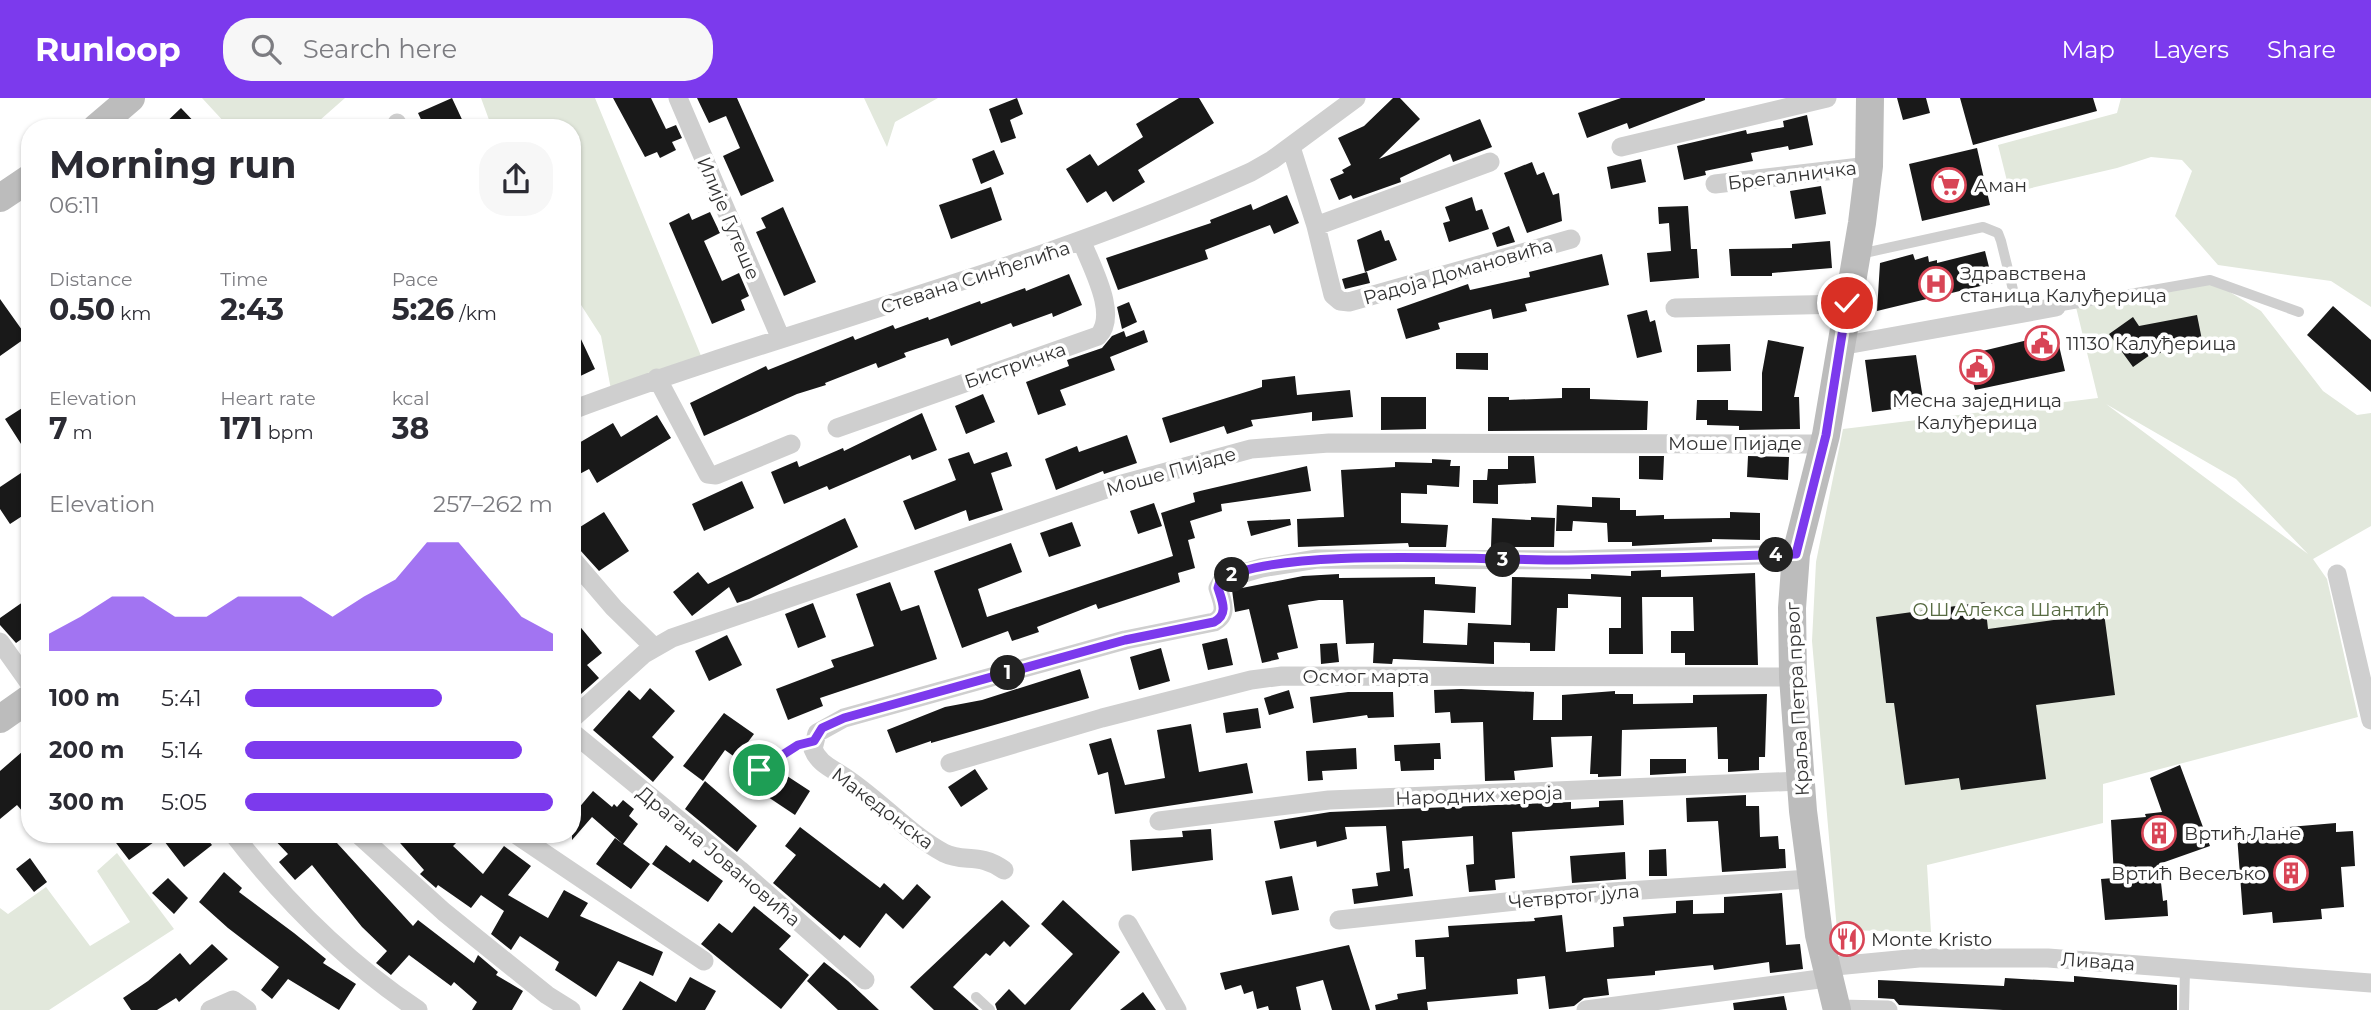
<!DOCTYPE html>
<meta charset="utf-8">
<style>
:root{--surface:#fff;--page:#f7f7f7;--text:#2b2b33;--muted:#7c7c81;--accent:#7c3aed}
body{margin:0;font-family:Montserrat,sans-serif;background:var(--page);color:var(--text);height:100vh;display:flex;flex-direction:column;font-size:26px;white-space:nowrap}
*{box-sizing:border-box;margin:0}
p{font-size:23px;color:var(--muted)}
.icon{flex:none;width:38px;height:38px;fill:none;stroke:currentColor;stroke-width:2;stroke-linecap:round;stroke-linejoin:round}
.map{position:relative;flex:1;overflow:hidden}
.details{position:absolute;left:21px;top:21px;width:560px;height:724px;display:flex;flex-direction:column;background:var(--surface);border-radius:28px;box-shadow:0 2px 5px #0004}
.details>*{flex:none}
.pin{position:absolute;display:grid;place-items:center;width:60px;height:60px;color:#fff;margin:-30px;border:4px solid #fff;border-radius:50%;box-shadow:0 2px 7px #0007}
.km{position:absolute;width:35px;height:35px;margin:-18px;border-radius:50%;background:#222;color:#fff;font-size:19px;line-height:35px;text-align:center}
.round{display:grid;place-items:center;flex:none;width:74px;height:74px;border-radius:28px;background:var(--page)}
.head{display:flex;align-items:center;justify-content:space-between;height:119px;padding:0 28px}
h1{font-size:38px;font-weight:700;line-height:52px}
.figures{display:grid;grid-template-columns:repeat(3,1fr);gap:10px;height:119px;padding:7px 28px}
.figures div{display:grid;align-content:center}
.figures b{font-size:30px;font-weight:700}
.figures small{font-size:19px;font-weight:400}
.figures p{font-size:19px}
.chart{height:196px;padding:14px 28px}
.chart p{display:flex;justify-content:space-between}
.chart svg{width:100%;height:126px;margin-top:7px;fill:var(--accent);opacity:.7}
ul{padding:0 28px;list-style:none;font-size:23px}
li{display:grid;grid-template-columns:112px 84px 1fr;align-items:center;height:52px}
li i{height:18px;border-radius:9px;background:var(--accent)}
header{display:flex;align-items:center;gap:42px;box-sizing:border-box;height:98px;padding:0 35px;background:var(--accent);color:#fff}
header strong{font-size:33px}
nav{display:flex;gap:38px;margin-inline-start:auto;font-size:24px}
.search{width:490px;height:63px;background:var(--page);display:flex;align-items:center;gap:18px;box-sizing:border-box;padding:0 24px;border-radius:28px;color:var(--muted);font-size:26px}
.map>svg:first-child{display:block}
.green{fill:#e2e8dc;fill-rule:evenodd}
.building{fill:#191919}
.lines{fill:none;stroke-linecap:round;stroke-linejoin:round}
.lane{stroke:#cfcfcf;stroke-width:10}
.street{stroke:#cfcfcf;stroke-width:19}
.secondary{stroke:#bcbcbc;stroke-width:28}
.route-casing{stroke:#fff;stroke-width:14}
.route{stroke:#7c3aed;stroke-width:9}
.labels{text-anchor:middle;stroke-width:7;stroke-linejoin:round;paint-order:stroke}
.street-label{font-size:19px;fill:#323232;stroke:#fff}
.poi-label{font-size:19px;fill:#323232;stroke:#fff;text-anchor:start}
.park-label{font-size:19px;fill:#576b42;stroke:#fff}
</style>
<header>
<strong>Runloop</strong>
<div class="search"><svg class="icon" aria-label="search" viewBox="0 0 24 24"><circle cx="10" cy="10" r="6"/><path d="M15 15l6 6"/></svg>Search here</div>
<nav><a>Map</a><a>Layers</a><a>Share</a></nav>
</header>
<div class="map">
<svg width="2371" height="912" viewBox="0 0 2371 912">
<rect width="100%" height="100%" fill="#fff"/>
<!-- green -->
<path class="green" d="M202,0H345L311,30H223L226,26Z
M481,0H595L704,265L612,297L601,238L572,193V30H492Z
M864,0H938L895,24L887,49Z
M2121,0H2371V209L2331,183L2218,167L2175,118L2192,73L2182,62L2151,59L2117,70L2010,95L1998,47L2117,15Z
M2210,182L2261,213L2323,293L2357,317L2371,315V428L2313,461L2327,481L2358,619L2103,686V725L1927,767L1931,834L1837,832L1812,543L1816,464L1843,331L2098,300L2075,205ZM2106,306L2236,381L2308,456Z
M117,755L174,831L49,912H0V810L8,816L46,789L90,848L130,824L97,773Z"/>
<!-- building -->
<path class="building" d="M452,0L466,30H425L418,15Z
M613,0H651L666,31L676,27L682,40L672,44L676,52L660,60L657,54L645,59Z
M697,0H737L774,83L741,98L723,58L740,50L726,18L709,25Z
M1017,0L1023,16L1010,22L1016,40L1001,45L989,11Z
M1179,0H1199L1214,25L1138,72L1145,84L1113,104L1106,93L1087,105L1066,71L1090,56L1098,68L1143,39L1136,26Z
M1393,0H1400L1420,21L1379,61L1480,21L1492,49L1453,64L1450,56L1400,80L1401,84L1353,101L1351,97L1339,102L1330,81L1344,75L1342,72L1351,67L1338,40L1364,28Z
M1621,0H1705V2L1629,31L1627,25L1587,40L1578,15Z
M1897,0H1926L1930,15L1903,22Z
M1960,0H2093L2097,13L1973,47Z
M181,10L200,30H160Z
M1807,17L1813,47L1789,52L1788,48L1751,55L1753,63L1705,73L1706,77L1684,82L1677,48L1746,32L1747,36L1784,29L1783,23Z
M1977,50L1990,107L1922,123L1909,66Z
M994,52L1004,76L981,86L972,61Z
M1641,61L1646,84L1611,91L1607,69Z
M1532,64L1537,77L1544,74L1553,97L1559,95L1562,123L1527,135L1504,75Z
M1821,88L1826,116L1795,121L1790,93Z
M991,89L1002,122L951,141L939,107Z
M1287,97L1299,125L1274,136L1270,127L1205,152L1208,161L1118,192L1106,160L1211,125L1210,122L1251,106L1253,112Z
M1472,99L1476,113L1482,111L1489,131L1449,144L1443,125L1450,123L1445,109Z
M1688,108L1691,151H1697L1699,180L1650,184L1647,155L1671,153L1669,125L1659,126L1658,109Z
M783,109L816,184L784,198L756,134L766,130L761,120Z
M710,114L720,135L704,143L722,183L739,175L749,198L741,202L745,212L712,226L669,125L689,115L692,122Z
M1509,128L1515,144L1497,149L1492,135Z
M1381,132L1385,143L1389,142L1397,162L1365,174L1357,142Z
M1830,143L1832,170L1772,175V178H1731L1729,151L1792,150V146Z
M1985,153L1993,185L1877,213L1880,165L1913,156L1915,162L1928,158L1929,164L1937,162V165Z
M1602,156L1609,187L1525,206L1527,213L1493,221L1491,211L1438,225L1440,231L1406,241L1397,211L1468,186L1470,192L1530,179L1529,174Z
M1367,174L1370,185L1345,191L1342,181Z
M1069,176L1082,207L1053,219L1052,215L1013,229L1011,225L951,248L948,240L904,255L906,259L878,270L876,265L825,285L826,287L797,296L704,338L690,305L766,268L768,272L853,238L855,242L893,227L895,231L928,219L929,222L980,203L981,206L1025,190L1026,193Z
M0,201L27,239L0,258Z
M1129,204L1137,224L1122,231L1117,209Z
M2333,208L2371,242V294L2307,237Z
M1647,212L1650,224L1655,222L1662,254L1637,260L1627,217Z
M2197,217L2203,247L2150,257L2133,269L2109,236L2133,219L2139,228Z
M572,222L595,271L572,282Z
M1144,232L1148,244L1110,259L1115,272L1060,292L1066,307L1038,317L1026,284L1069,268L1067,262L1102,250L1112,238L1124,233L1126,239Z
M2056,235L2065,273L1975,292L1966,257Z
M1768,242L1804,249L1794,299H1799L1800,331L1739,332V328L1707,327V322H1696L1697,302H1728V312L1762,313V275Z
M1730,246L1731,273L1697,274V247Z
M1456,255H1488V272L1456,271Z
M1916,257L1924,307L1872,314L1865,262Z
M1295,278L1297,297L1350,292L1353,319L1312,323V314L1251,322L1253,328L1227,336L1224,328L1170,345L1162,320L1262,289V282Z
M1562,290H1590V301L1648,303L1647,332L1488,333V299H1509V302L1562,300Z
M983,296L995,324L966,336L955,308Z
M1381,299H1426V331L1381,332Z
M30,305V360L5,321Z
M922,315L937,352L912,362L910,357L829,392L827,388L784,406L771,374L797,363L799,369L843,350L844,353Z
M657,317L671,340L597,385L589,371L572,380V349L613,325L621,339Z
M1127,337L1137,365L1104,376L1103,373L1056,392L1045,361L1077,348L1079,354Z
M969,354L974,366L1007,354L1012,368L991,375L1003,412L969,423L966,412L915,432L903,403L956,382L948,361Z
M1508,358H1534L1536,385L1498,387V406L1473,405V382H1487L1488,371H1508Z
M1639,358H1664L1663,382L1639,381Z
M1748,358L1789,359L1788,382L1747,379Z
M1432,361L1451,362L1450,368H1460L1459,389L1427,387V396L1401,395V425L1448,427L1446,449H1409L1408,445L1298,449L1297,421L1344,419L1341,372L1395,369V364L1432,365Z
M1307,368L1311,393L1221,406L1222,413L1190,423L1195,440L1188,442L1195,470L1178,475L1180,484L1098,511L1096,506L1037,529L1039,534L1012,543L1008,533L962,550L934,473L1011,445L1022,474L978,491L987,519L1173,458L1161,415L1195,404L1193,395L1200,393Z
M30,369V413L10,426L0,411V389Z
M742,383L754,410L704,433L692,406Z
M1592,399L1620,400V412H1636V418L1664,417V421L1730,420V414L1760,415V442L1712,441V444L1632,448V444H1608L1607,425L1573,423L1572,433H1556L1557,407L1592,409Z
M1154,405L1162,428L1138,436L1130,413Z
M604,414L629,453L599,473L580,452L572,434Z
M1531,419L1555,420L1554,449H1491L1492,420L1531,422Z
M845,420L858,449L749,501L737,505L729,489L692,518L673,494L698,474L708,486Z
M1290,421L1291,427L1251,438L1247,423Z
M1072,424L1081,448L1049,459L1040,435Z
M1661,472V479L1755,475L1758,567H1685V555H1671V533H1694L1693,499H1642L1643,556H1609V530H1621V499L1568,496V510H1557L1555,553H1530V545L1494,544V566L1396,561H1393L1392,566L1373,565L1374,545L1346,546L1343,502H1319L1288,507L1298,550L1277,555L1279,561L1262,565L1249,511L1235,514L1232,492L1303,478L1339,476V480L1435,479V486L1476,489L1475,515L1424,512L1423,545L1467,547L1468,525L1511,527L1512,479L1591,481V476L1631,478V473Z
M890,484L901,513L919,507L937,561L820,600L823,608L788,622L776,591L834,569L831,562L874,548L856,496Z
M30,499V535L16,545L0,527V520Z
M1985,504L1988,531L2104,515L2115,597L2036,607L2046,681L1961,692L1959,680L1905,687L1894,605H1886L1876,519Z
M813,505L826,539L798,550L785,516Z
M572,519L602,555L587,567L599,580L572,604Z
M727,537L742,567L709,583L695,553Z
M1227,540L1233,567L1208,572L1202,546Z
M1337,545L1339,564L1321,566L1320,546Z
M1161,550L1170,583L1139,592L1130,559Z
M1080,571L1089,600L931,645V643L896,655L887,632L945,609L982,602Z
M650,590L675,613L652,639L674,659L653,684L593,632L629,592L640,602Z
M1461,591L1534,594L1533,622H1562V597L1615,593V596H1633V606L1693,605V597L1767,596L1765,659H1759V672L1728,674V661H1718L1717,629L1622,632L1621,678L1598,679V676H1590L1592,638L1551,639L1553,669L1514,673L1515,682L1485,683L1483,624L1451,625L1450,614L1435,615L1434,592Z
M1289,592L1294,610L1269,617L1264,600Z
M1348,594H1393L1394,619L1368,620L1367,617L1313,625L1310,599Z
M1258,610L1261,630L1226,635L1223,615Z
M724,615L754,636L736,660L725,652L703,683L683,668Z
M1191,626L1199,674L1247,665L1253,695L1115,716L1108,674L1098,677L1089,646L1111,640L1125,687L1165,680L1157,632Z
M1440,645L1441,661H1434V672L1401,673L1400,663H1395L1394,647Z
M30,647V722L17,707L0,721V673Z
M1356,650L1357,671L1322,673L1323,682L1308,683L1306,653Z
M1650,661H1686V675L1650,677Z
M2180,667L2210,748L2159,766L2163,803L2167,802L2168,818L2105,822L2101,781L2114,780L2111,722L2146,719L2145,716L2162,714L2150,680Z
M975,671L988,691L961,709L948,689Z
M784,676L810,693L795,717L768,699Z
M705,683L757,728L737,754L685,711Z
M593,693L612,709L614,706L617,709L623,702L634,711L629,718L638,726L623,746L592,719L572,742V718Z
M1746,697V708H1759L1760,739L1778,738L1779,751H1785L1786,770L1722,774L1718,723L1687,724L1686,700Z
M1623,702L1624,727L1512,734L1515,780L1495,782L1496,792L1469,794L1466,767L1474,766L1473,738L1402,743L1404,771L1409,770L1413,798L1354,806L1352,791L1378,788L1376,775L1390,773L1386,728L1345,729L1347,741L1317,749L1316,743L1280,751L1274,723L1330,714L1571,704V711L1599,709V703Z
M2336,725V734L2353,733L2355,768L2341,769L2344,809L2321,811L2322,821L2273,825L2272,814L2243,817L2237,737L2265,735V731Z
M800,729L880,790L884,785L903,802L917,786L931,799L903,831L886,815L860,850L844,837L840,842L773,785L796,757L785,748Z
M1211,731L1213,762L1132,773L1130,742L1183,739L1182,733Z
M110,737H204L212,747L184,769L161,739L129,762Z
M270,737H347L337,745L413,828L418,822L474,865L478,857L498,874L496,877L523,893L512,912H472L477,904L454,884L451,888L409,857L391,877L376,865L387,853L362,829L312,767L295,782L279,764L288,756Z
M393,737H464L453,748L483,776L504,748L531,768L508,797L548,820L564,792L588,805L580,818L663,854L653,878L618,863L596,899L555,872L559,864L520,838L511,852L491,836L504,813L481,797L471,810L438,787L436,790L420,776L424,772Z
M615,740L650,766L631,791L596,766Z
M666,747L690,765L693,761L723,783L708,804L652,766Z
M1666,751L1667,778H1649V752Z
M1625,754L1626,781L1572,785L1570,758Z
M30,760L47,784L34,794L16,771Z
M224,774L242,790L239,794L294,835L326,861L323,865L356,886L339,912L288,881L272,901L261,892L279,869L228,830L199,804Z
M1292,778L1299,812L1272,817L1265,783Z
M168,780L188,800L174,816L152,795Z
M1782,795L1786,847L1800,846L1803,871L1770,875L1769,864L1714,872L1713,867L1655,873V877L1607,881L1609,897L1584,900L1574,908L1549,911L1545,878L1517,881L1518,896L1427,904L1428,912H1376L1375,907L1398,901L1397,896L1426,891L1424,859H1416L1415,842L1449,839L1448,828L1535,823L1534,820L1562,817L1566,854L1614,849L1613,829L1624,828L1623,819L1676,815V803L1693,802V816L1724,815V799Z
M1002,802L1030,828L1010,849L1004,843L990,858L986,855L953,889L979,912H934L910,889Z
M1063,802L1120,854L1070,912H997L995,906L1009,891L1025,907L1073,856L1041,826Z
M754,808L791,838L779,851L809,877L781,911L701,846L719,825L732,835Z
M212,846L228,861L179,904L176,900L157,912H131L123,900L148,883L180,855L190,867Z
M1349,847L1370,912H1332L1323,882L1296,889L1301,912H1269L1268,908L1257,911L1253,893L1244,896L1241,887L1225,892L1220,875Z
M824,864L848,883L879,912H838L807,883Z
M2074,878L2177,887V912H2003L1899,907L1894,901L1878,900V882L2004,888L2005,880L2074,884Z
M690,879L716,893L705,912H622L640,883L676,904Z
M1143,894L1156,912H1120Z
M1784,898L1787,912H1734L1733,905Z"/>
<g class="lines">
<!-- lane -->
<path class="lane" d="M1860,156L1983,129L1998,135L2001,143L2019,216
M2056,209L2210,182L2299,214
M759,672L798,647L814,643
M976,899L990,912
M2184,912L2185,872"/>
<!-- street -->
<path class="street" d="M678,0L781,241
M397,25L399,30
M1291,49L1316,128L1333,197L1340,203L1349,204L1571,141
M1621,49L1827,0
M1715,86L1869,68
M1316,128L1490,64
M1675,210L1847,206
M1840,248L2056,209
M657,280L708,376L716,377L791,346
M572,312C797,228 1032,173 1251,74L1272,62L1356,0
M837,330L1098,238C1119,217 1091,168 1082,144
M572,461L614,510L654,549
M2337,476L2371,622
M0,544L30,586
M572,621L644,556L672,540L1115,388L1251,351L1329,345L1823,346
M572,634L740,772L865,882
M950,665L1102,620L1251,582L1282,578L1793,579
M1159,723L1329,702L1800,683
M234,737C285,803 348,865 418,912
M359,737L444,814L547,897L571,912
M517,737L704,863
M1004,772C979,754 964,765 944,755C908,736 876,698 840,676C829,669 818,664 813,651L817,635L844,620L1125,542L1214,524C1229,516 1222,503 1218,490L1223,481L1261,470L1317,461L1566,462L1796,456
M1339,822L1581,796L1810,781
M1128,826L1177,912
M1825,869L1919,860H2048L2371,885
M1837,911L1888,912
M210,912L233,902L247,912
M1586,912L1827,880"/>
<!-- secondary -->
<path class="secondary" d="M96,30L131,0
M0,100L30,80
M0,621L30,600
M1837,912L1819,837L1803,713L1793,579L1792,510L1796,456L1826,337L1862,125L1869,68L1870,0"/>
</g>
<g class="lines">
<!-- route casing -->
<g class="route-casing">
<path id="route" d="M759,672L798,647L814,643L822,630L844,620L1125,542L1214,524C1229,516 1222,503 1218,490L1220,483C1273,447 1496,463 1568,462C1644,461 1720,459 1796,456L1826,337L1847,205"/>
</g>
<!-- route -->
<use href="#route" class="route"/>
</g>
<!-- icons -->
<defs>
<g id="supermarket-ring" transform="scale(1.75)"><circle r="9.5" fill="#fff" stroke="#d84556" stroke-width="1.5"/><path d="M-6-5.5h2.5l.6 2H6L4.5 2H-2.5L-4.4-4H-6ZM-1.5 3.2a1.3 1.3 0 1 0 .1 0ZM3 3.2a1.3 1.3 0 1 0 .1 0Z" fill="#d84556"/></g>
<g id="hospital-ring" transform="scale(1.75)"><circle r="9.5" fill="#fff" stroke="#d84556" stroke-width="1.5"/><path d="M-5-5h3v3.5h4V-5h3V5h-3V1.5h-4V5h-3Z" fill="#d84556"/></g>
<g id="civic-ring" transform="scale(1.75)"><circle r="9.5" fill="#fff" stroke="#d84556" stroke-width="1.5"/><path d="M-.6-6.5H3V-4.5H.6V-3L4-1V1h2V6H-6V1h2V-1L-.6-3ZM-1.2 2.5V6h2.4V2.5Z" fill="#d84556"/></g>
<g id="building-ring" transform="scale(1.75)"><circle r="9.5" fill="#fff" stroke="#d84556" stroke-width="1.5"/><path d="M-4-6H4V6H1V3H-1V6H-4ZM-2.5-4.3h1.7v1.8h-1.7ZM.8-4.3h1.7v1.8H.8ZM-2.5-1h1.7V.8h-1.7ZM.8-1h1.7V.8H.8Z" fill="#d84556"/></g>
<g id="restaurant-ring" transform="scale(1.75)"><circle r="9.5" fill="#fff" stroke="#d84556" stroke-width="1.5"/><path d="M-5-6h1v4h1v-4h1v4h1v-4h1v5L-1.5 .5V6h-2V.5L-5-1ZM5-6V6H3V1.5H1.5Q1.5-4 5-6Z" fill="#d84556"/></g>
</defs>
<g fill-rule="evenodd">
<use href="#supermarket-ring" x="1949" y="87"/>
<use href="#hospital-ring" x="1936" y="186"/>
<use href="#civic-ring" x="2042" y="245"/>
<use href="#civic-ring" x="1977" y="269"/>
<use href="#building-ring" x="2159" y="735"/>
<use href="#building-ring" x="2291" y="775"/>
<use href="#restaurant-ring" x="1847" y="841"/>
</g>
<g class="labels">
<!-- street labels -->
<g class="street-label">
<text transform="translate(1792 77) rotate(-7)" y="7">Брегалничка</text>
<text transform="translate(729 120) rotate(67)" y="7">Илије Гутеше</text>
<text transform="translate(1458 173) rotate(-16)" y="7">Радоја Домановића</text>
<text transform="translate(975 179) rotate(-18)" y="7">Стевана Синђелића</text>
<text transform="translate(1015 267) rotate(-19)" y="7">Бистричка</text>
<text x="1735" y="352">Моше Пијаде</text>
<text transform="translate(1171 373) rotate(-16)" y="7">Моше Пијаде</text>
<text x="1366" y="585">Осмог марта</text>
<text transform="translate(1797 601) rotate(-93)" y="7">Краља Петра првог</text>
<text transform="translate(1479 697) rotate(-2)" y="7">Народних хероја</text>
<text transform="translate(883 710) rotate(37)" y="7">Македонска</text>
<text transform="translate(719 758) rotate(40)" y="7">Драгана Јовановића</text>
<text transform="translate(1574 798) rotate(-5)" y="7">Четвртог јула</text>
<text transform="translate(2098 863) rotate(4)" y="7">Ливада</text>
</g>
<!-- poi labels -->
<g class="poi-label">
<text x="1974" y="94">Аман</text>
<text x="1960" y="182">Здравствена<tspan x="1960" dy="22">станица Калуђерица</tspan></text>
<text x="2066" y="252">11130 Калуђерица</text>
<text x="1977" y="309" text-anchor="middle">Месна заједница<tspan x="1977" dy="22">Калуђерица</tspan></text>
<text x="2184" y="742">Вртић Лане</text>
<text x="2266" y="782" text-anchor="end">Вртић Весељко</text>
<text x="1871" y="848">Monte Kristo</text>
</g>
<!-- park labels -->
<g class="park-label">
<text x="2011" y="518">ОШ Алекса Шантић</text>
</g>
</g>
</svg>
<div class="pin" style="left:759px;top:672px;background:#1e9e55"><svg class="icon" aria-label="arrive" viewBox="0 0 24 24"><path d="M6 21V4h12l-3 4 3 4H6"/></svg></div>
<div class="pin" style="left:1847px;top:205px;background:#d93025"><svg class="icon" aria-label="check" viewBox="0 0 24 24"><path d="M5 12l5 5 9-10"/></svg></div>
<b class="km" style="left:1008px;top:575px">1</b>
<b class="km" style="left:1232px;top:477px">2</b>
<b class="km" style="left:1503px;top:462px">3</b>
<b class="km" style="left:1776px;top:457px">4</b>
<section class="details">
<div class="head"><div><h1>Morning run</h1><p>06:11</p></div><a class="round"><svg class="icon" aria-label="share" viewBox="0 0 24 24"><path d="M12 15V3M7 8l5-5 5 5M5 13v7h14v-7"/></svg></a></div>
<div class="figures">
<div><p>Distance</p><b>0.50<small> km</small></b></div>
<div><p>Time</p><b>2:43</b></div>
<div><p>Pace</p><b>5:26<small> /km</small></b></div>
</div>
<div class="figures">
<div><p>Elevation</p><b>7<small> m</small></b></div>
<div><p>Heart rate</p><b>171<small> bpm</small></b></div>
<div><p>kcal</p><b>38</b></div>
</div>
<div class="chart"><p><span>Elevation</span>257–262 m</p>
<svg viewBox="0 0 160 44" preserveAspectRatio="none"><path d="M0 44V38L10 32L20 25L30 25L40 32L50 32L60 25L70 25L80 25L90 32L100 25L110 19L120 6L130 6L140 19L150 32L160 38V44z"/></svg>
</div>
<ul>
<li><b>100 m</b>5:41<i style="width:64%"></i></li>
<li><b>200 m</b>5:14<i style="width:90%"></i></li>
<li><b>300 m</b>5:05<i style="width:100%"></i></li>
</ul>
</section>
</div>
